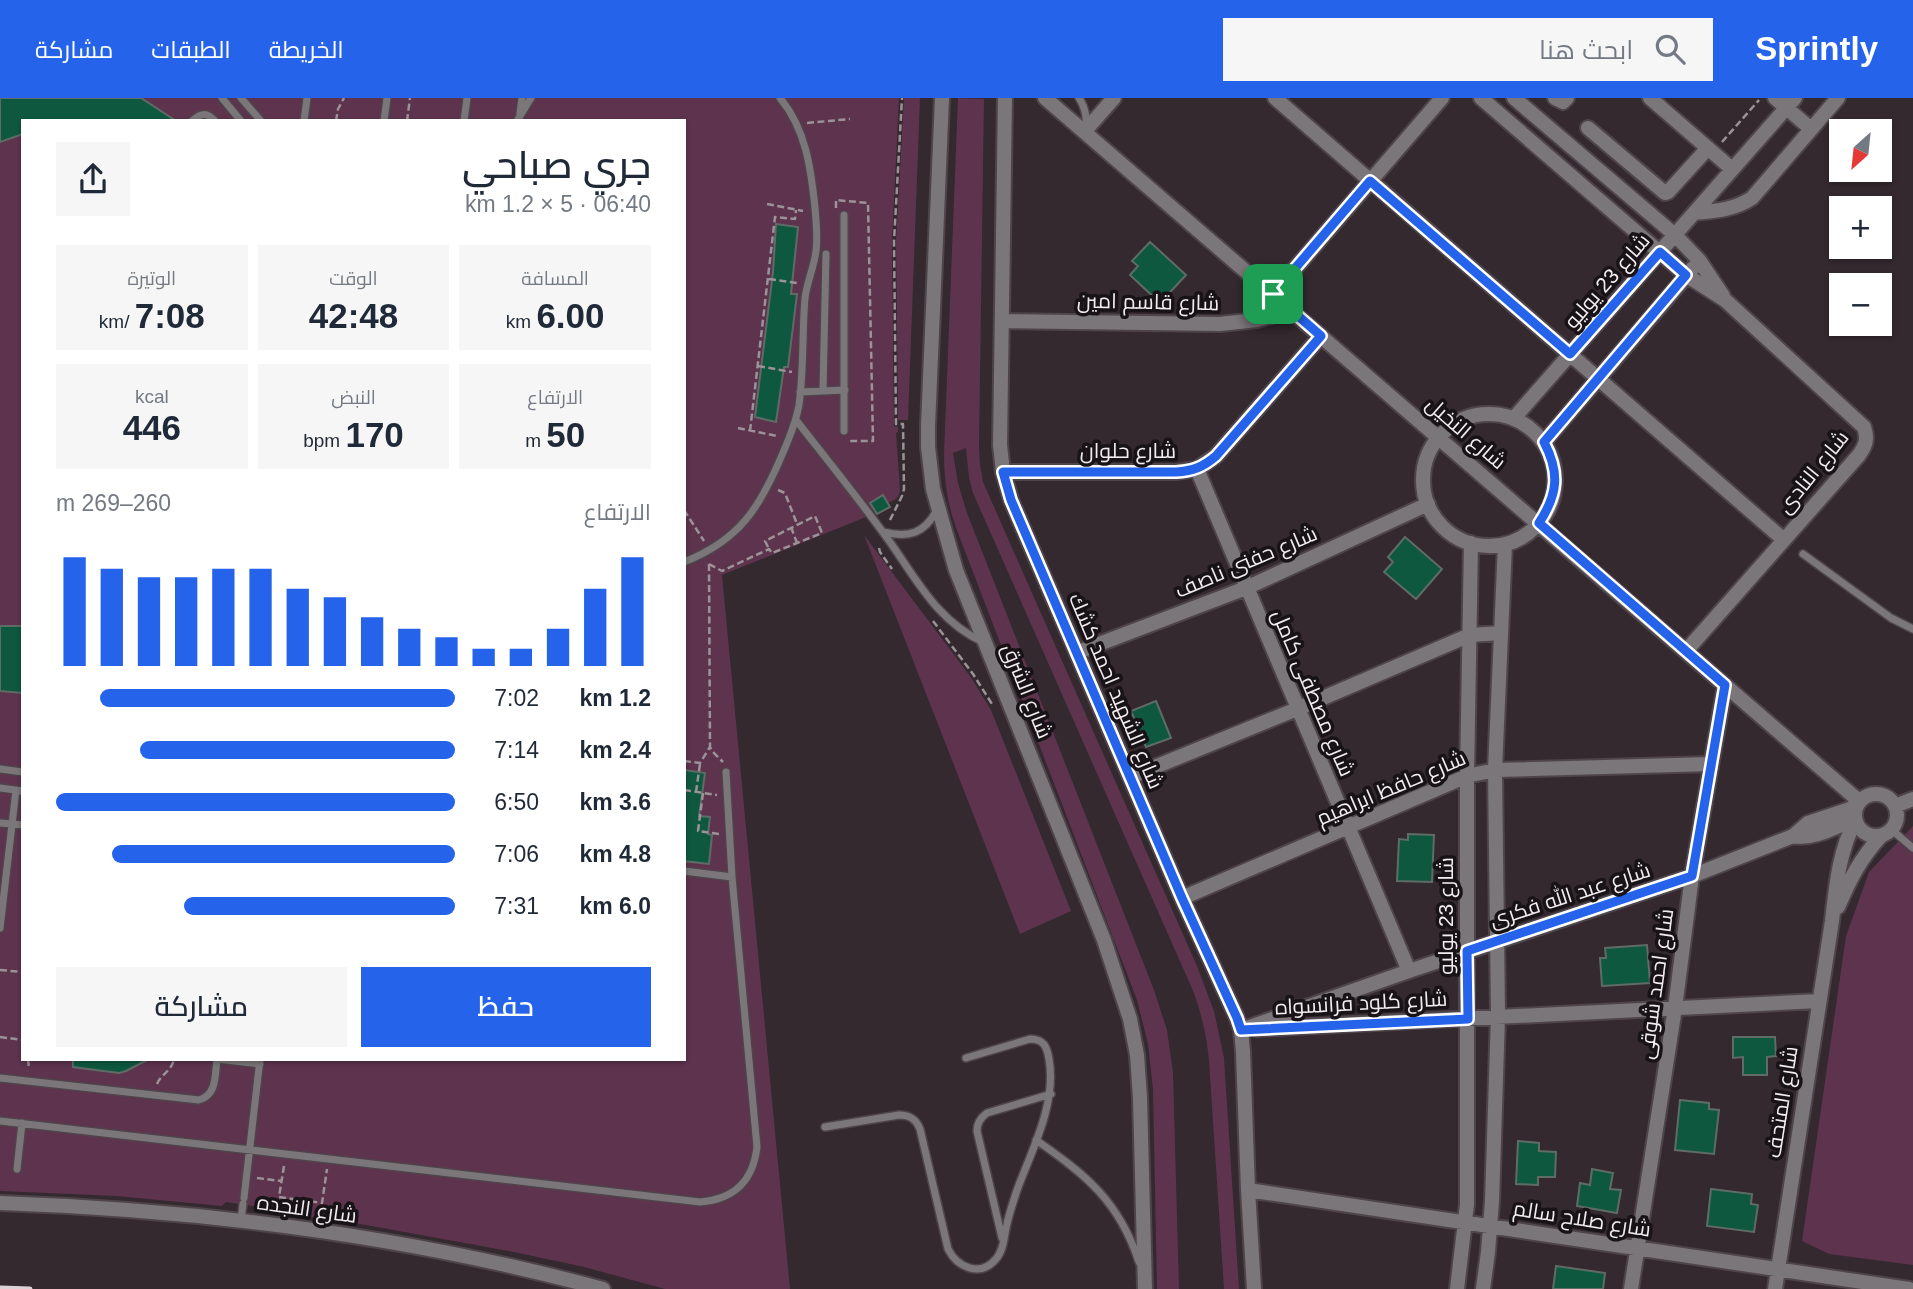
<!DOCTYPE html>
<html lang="ar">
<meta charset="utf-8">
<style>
:root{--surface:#fff;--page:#f6f6f7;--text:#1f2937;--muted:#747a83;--accent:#2563eb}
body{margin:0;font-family:Arial,Cairo,sans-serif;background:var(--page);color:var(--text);direction:rtl;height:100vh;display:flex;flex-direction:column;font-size:26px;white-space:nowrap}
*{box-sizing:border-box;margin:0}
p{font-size:23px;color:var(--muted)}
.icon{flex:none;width:38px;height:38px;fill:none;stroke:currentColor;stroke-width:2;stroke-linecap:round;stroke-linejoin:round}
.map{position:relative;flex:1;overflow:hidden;direction:ltr}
.panel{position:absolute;left:21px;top:21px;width:665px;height:942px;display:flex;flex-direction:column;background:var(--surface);border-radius:0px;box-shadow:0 2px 5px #0004;direction:rtl}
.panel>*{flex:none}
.needle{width:46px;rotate:207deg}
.fabs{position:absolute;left:1829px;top:21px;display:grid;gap:14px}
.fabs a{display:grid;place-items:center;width:63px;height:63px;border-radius:0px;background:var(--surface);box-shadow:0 2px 5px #0004;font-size:35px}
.pin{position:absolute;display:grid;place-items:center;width:60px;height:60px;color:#fff;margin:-30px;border-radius:14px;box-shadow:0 4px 10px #0006}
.round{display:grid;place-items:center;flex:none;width:74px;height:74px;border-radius:0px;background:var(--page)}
.overview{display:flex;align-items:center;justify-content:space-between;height:119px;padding:0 35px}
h1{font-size:38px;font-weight:600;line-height:52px}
.figures{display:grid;grid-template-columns:repeat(3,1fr);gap:10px;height:119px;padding:7px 35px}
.figures div{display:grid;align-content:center;border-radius:0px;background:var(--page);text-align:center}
.figures b{font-size:35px;font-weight:600}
.figures small{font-size:19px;font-weight:400}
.figures p{font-size:19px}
.chart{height:196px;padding:14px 35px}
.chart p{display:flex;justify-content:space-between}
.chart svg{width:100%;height:126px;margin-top:7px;stroke:var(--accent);stroke-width:6}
.action{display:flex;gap:14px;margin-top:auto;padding:14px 35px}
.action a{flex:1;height:80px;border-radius:0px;background:var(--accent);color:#fff;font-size:28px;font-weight:600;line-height:80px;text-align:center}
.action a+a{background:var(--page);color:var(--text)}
ul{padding:0 35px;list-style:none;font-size:23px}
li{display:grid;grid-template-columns:112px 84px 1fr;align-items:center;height:52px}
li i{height:18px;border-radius:9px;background:var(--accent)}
header{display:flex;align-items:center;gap:42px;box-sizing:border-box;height:98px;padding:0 35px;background:var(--accent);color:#fff}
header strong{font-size:33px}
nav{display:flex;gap:38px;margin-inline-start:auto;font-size:24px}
.search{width:490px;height:63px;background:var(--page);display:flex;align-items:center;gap:18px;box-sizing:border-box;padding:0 24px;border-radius:0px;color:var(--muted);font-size:26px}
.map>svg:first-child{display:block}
.green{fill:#5e334e;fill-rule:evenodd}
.building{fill:#0e5840;stroke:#5f6c66;stroke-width:2}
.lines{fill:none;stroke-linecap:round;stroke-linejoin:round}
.service-casing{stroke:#4e444a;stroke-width:10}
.minor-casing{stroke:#4e444a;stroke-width:18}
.tertiary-casing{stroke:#4e444a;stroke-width:18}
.path{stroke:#9b9397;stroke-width:2.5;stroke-dasharray:7 3.5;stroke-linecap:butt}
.service{stroke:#7b7679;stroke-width:7}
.minor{stroke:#7b7679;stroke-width:14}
.tertiary{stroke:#7b7679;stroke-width:14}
.rail{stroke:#dad2d6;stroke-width:5}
.route-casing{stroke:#fff;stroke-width:14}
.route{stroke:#2563eb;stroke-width:9}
.labels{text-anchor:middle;stroke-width:7;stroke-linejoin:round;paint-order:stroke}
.street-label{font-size:21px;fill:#f3ecf0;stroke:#181316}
</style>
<header>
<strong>Sprintly</strong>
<div class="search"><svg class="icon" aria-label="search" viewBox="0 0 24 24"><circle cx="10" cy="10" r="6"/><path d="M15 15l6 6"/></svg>ابحث هنا</div>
<nav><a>الخريطة</a><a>الطبقات</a><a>مشاركة</a></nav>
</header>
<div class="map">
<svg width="1913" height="1191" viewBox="0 0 1913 1191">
<rect width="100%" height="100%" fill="#33292f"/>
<!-- green -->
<path class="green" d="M0,0H899L892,143L894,328L898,329V334L896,335L900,391C900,399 895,402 888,405L890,409L877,416L874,411L864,416L866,419L722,477L790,1191H665L584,1169L514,1154L366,1127L275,1114L272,1109L266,1107L265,1110L226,1104L222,1108L116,1098L0,1093ZM23,23H684V961H23Z
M904,0H920L908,322H898L896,143Z
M958,0L984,1L979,349L980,366L983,384L1197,868L1214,913L1224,960L1239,1191H1224L1209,963C1207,939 1202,918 1194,895L973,395L969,380L966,350L953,355L958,385L967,415L1154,892L1167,932L1173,974L1179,1191H1157L1153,991L1148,946L1137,902L958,435C948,409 944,384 944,356Z
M864,437L970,578L991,612L1071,813L1020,836Z
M1913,728V1167L1829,1156L1802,1143L1846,838L1869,774Z"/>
<!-- building -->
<path class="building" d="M0,0H141L176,23H23V36L0,44Z
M776,126L798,129L791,196H797L788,269H784L776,324L755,319L773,174Z
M1150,144L1186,177L1160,205L1130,177L1138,168L1132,163Z
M883,397L890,409L877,416L870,405Z
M1405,439L1442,471L1416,501L1384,474L1393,464L1388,459Z
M0,528H23V595L0,593Z
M1156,603L1171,640L1146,649L1131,613Z
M684,672L705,675L699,718L710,719L708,736L712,737L709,766L684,763Z
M1408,736L1434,737L1432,784L1397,783L1399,741L1408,742Z
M1647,847L1650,885L1602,888L1600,860H1606L1605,850Z
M1733,939H1775L1776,958L1767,959V977H1743V959L1733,960Z
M73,961H149L126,973L119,975L73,969Z
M1680,1002L1709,1005V1011L1719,1012L1714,1056L1675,1052Z
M1518,1043L1539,1045V1053L1556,1054L1555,1079H1538V1087L1516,1086Z
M1592,1071L1613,1075L1610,1091L1621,1092L1617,1115L1577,1108L1580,1085L1590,1087Z
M1711,1091L1752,1096L1751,1106L1758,1107L1754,1134L1707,1128Z
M1556,1168L1605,1175L1603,1191H1553Z"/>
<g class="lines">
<!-- service casing -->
<g class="service-casing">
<path id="service" d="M222,0L241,23
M241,0L261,23
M1079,0C1085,9 1087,19 1086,29
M520,15L522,0
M192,23C200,15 207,14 215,23
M304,23L307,0
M384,23L387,0
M464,23L467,0
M517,23L531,0
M844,117V333
M823,293L826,156
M800,294L845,292
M796,322C825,359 854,395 882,433C913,474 934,522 983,544
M883,434C909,440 924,436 937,412
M1803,456L1891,520L1913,531
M684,464C740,442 760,409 782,357C789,341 796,324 799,307C804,271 802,235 805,200C807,184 814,169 816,153C818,139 816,124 815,110C811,71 806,31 780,0
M0,671L23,674
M0,690L23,693
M0,725L23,727
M1892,732L1913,750
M684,773L732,779
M0,830L16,692
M217,961L260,966
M0,980L199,1002C217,997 215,977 217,961
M0,1023L700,1104C735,1101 753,1083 757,1049L732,779L726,674
M825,1029L899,1017C910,1017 916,1021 920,1031L948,1151C957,1169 980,1180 996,1161C1004,1152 1004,1138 1007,1126C1009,1116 1013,1105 1016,1095C1031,1053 1057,1007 1049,961C1047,949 1044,941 1030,941L966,960
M1036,1042C1086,1077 1119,1103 1139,1164
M17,1071L22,1025
M244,1100L260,961
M241,1122L243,1106
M1002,1140L977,1033C977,1025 980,1020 987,1015L1051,996"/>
</g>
<!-- minor casing -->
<g class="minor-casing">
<path id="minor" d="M942,0L928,328V349L933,391L956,472L1104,842L1130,921L1137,957L1140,1000L1145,1191
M1005,0L1000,347L1003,374L1011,402L1182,800L1237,920L1241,932L1243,954L1248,1092L1254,1191
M1045,0L1859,703
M1275,0L1784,442
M1481,0L1686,177L1725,202L1864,329C1868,341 1866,347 1859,357L1686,553
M1514,0L1675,137L1699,162L1723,198
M1555,0L1563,4L1567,0
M1650,0L1732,71
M1775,0L1811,31
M1795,0L1694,115C1715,113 1734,112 1752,100L1838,0
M1588,30L1665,95L1668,94L1708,50
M1085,33L1114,0
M1273,196L1442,0
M1002,223L1220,226L1257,222L1292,212
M1423 382a66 66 0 1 1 132 0a66 66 0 1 1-132 0Z
M1514,320L1694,115
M1544,344L1693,170
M1197,371L1409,873
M1003,374H1176L1197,371L1216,358L1321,238
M1078,554L1246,490L1428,406
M1130,679L1297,611L1470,537L1501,535
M1855 717a21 21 0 1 1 42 0a21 21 0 1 1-42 0Z
M1895,708L1913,701
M1793,738C1814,742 1835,729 1854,721
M1182,800L1467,678L1495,672L1711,666
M1838,809C1850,781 1860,761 1881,738
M1257,931L1819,903
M1241,932L1409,873L1692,778L1793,738L1808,725L1850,711L1857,706
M1248,1092L1909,1191
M1457,1191L1467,1106V678L1471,445
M1483,1191L1488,1154L1492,1103L1498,918L1495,672L1505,446
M1631,1191L1675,910L1692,778L1725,587
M1775,1191L1832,823C1836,788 1839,754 1855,723"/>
</g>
<!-- tertiary casing -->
<g class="tertiary-casing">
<path id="tertiary" d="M0,1105C203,1112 407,1138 603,1191"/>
</g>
<!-- path -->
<path class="path" d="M336,23L338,11L344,0
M407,23L410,0
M807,25L850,21
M1722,44L1759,2
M767,106L803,113
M836,110V102L868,105L873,343H850
M769,181L797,185
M758,268L792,274
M738,330L777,338
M750,333L775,119L795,121L796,112
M778,392L785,395L797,426
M684,412L704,443
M890,422L902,398L904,391L903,326H896L894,143L902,0
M791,429L797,445
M879,450L880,454L892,471
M709,466L710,649L712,653L723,664
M709,466L722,473L769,451L772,455L822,435L815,418L765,443L769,451
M933,523L973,576L992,606
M684,663L700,665L710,649
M684,692L717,697
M696,694L700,666
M703,695L698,733L719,736
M0,872L23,874
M0,939L23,942
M28,961L29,971
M157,986C161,976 172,973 174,961
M284,1068L279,1099L322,1105L327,1071
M257,1080L281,1083"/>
<!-- service -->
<use href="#service" class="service"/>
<!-- minor -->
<use href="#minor" class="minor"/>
<!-- tertiary -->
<use href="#tertiary" class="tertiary"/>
<!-- rail -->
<path class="rail" d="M0,1190L30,1191"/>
</g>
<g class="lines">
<!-- route casing -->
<g class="route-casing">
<path id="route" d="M1370,83L1570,256L1660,154L1686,177L1544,344C1560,375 1558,396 1539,425L1725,587L1692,778L1467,853L1468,921L1241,932L1237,920L1182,800L1011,402L1003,374H1176C1193,373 1203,369 1216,358L1321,238L1273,196Z"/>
</g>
<!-- route -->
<use href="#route" class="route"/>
</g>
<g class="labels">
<!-- street labels -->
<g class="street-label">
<text transform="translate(1607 183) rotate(-49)" y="7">شارع 23 يوليو</text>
<text transform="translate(1148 204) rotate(1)" y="7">شارع قاسم امين</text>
<text transform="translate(1466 335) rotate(41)" y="7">شارع النخيل</text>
<text x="1128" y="360">شارع حلوان</text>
<text transform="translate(1813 374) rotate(-51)" y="7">شارع النادى</text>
<text transform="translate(1246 464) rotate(-23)" y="7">شارع حفنى ناصف</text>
<text transform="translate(1027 593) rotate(68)" y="7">شارع الشرق</text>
<text transform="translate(1116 593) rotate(67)" y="7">شارع الشهيد احمد كشك</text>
<text transform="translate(1313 595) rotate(67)" y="7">شارع مصطفى كامل</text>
<text transform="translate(1391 690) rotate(-23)" y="7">شارع حافظ ابراهيم</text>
<text transform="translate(1570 797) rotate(-18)" y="7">شارع عبد الله فكرى</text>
<text transform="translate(1446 818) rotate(-90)" y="7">شارع 23 يوليو</text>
<text transform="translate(1656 886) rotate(-82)" y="7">شارع احمد شوقى</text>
<text transform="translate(1361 905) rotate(-3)" y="7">شارع كلود فرانسواه</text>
<text transform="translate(1782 1004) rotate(-81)" y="7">شارع المتحف</text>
<text transform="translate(307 1111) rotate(8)" y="7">شارع النجده</text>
<text transform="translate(1582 1121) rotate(9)" y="7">شارع صلاح سالم</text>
</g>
</g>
</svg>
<div class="fabs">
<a><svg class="needle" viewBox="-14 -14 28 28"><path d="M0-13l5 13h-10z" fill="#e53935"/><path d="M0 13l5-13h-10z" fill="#747a83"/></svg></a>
<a>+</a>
<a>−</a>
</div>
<div class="pin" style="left:1273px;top:196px;background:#1e9e55"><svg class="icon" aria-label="arrive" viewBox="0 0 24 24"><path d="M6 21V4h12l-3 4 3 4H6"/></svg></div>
<section class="panel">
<div class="overview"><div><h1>جري صباحي</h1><p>06:40 · 5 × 1.2 km</p></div><a class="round"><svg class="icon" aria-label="share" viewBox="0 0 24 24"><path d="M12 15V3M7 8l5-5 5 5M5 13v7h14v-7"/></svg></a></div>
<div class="figures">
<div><p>المسافة</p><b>6.00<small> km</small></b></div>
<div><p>الوقت</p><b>42:48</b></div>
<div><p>الوتيرة</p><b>7:08<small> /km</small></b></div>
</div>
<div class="figures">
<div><p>الارتفاع</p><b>50<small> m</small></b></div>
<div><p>النبض</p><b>170<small> bpm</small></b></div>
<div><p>kcal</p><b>446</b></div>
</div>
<div class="chart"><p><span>الارتفاع</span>260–269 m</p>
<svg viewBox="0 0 160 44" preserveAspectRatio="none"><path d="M5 44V6M15 44V10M25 44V13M35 44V13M45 44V10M55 44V10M65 44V17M75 44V20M85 44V27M95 44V31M105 44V34M115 44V38M125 44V38M135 44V31M145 44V17M155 44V6"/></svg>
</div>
<ul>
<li><b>1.2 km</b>7:02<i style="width:89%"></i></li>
<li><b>2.4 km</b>7:14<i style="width:79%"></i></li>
<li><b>3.6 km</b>6:50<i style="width:100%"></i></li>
<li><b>4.8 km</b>7:06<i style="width:86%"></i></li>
<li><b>6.0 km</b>7:31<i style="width:68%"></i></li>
</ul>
<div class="action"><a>حفظ</a><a>مشاركة</a></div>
</section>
</div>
